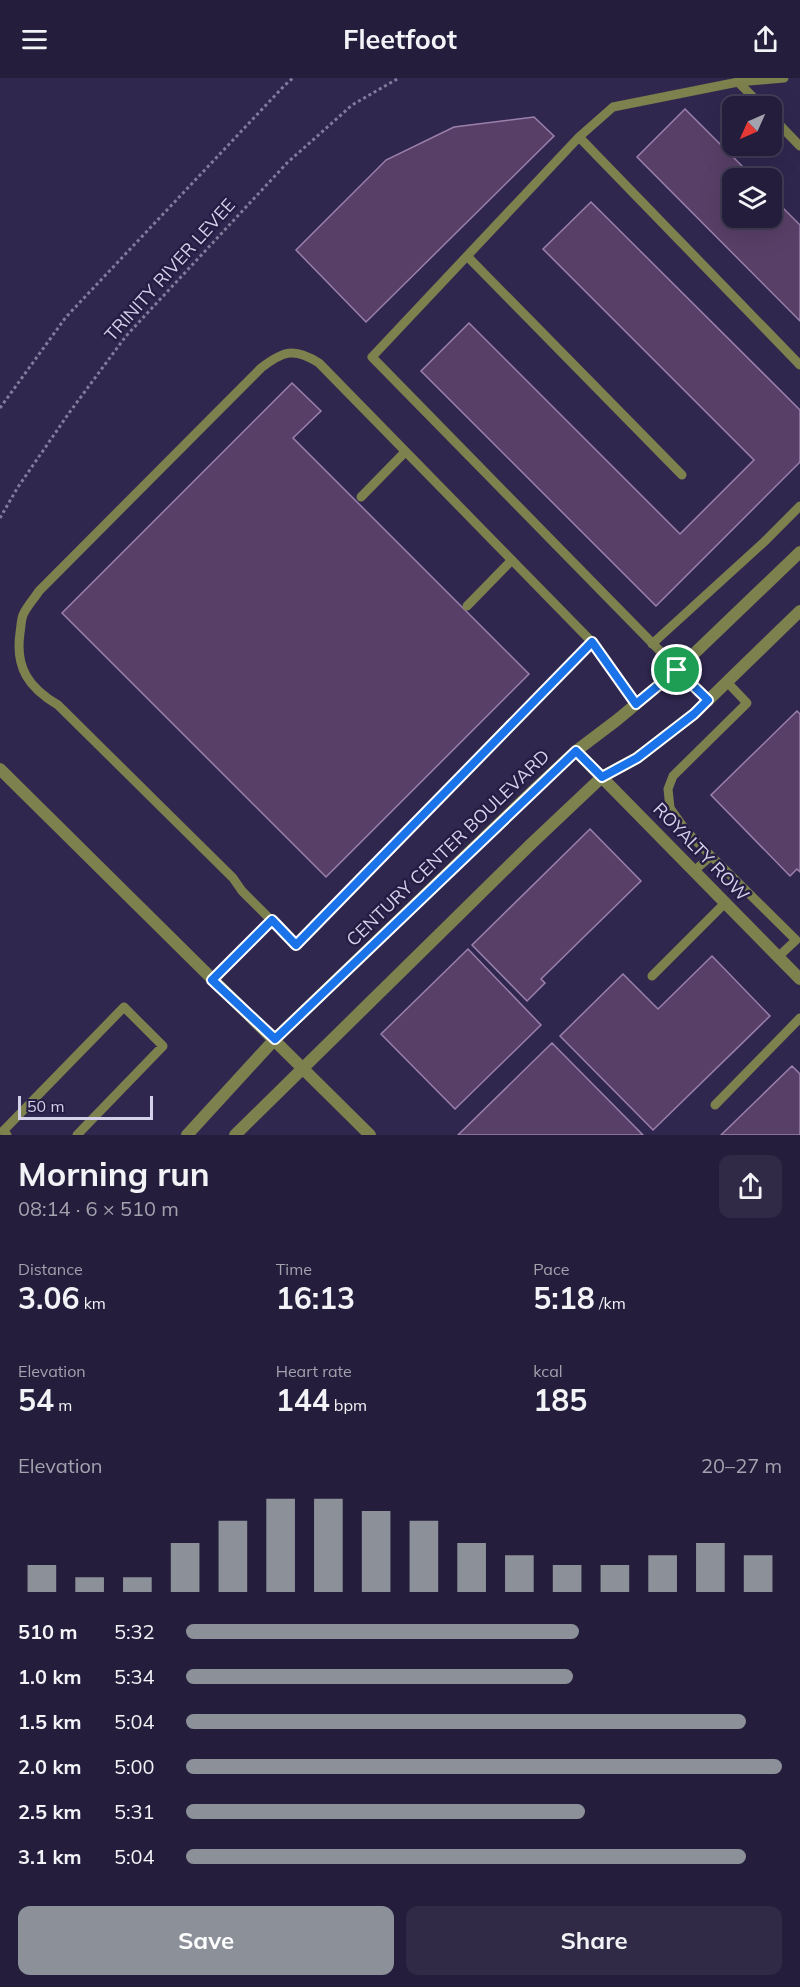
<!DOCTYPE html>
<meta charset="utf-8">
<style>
:root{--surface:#241d3b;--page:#302a46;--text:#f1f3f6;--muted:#a3a2af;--line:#413b55;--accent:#8c9099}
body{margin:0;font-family:Mulish,sans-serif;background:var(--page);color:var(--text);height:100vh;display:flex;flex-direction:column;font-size:22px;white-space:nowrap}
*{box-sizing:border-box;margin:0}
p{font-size:20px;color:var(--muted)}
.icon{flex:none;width:33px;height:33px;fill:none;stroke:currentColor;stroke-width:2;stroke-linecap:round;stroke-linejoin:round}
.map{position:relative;height:1057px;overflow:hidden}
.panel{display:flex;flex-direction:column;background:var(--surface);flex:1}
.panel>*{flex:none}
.needle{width:39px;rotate:225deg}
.tools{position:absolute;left:722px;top:18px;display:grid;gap:12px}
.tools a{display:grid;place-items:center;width:60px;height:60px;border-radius:12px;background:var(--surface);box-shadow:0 6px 24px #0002,0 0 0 2px var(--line);font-size:30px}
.scale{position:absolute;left:18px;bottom:15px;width:135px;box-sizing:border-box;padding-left:6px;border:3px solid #d4d1ea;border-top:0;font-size:16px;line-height:21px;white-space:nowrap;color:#d4d1ea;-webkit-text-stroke:4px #261d44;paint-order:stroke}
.pin{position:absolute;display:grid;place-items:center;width:51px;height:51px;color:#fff;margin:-26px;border:3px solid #fff;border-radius:50%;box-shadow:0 2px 6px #0007}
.round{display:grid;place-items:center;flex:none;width:63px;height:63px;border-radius:12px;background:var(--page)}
.headline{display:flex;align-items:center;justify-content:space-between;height:102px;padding:0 18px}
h1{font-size:33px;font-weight:700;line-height:45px}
.metrics{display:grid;grid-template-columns:repeat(3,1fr);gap:9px;height:102px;padding:6px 18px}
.metrics div{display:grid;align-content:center}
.metrics b{font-size:30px;font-weight:700}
.metrics small{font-size:16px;font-weight:400}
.metrics p{font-size:16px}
.chart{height:168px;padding:12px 18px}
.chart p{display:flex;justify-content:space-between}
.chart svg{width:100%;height:108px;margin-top:6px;stroke:var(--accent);stroke-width:6}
.cta{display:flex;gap:12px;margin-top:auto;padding:12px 18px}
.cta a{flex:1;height:69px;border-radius:12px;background:var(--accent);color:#fff;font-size:24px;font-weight:700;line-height:69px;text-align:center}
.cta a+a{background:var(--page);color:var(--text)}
ul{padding:0 18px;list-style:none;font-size:20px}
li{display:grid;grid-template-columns:96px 72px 1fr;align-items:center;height:45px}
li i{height:15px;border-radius:8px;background:var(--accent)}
header{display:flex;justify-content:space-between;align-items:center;height:78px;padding:0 18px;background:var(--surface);font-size:27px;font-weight:700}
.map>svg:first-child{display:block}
.building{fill:#583f67;stroke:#9b80ac;stroke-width:1.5}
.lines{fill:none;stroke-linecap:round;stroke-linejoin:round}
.path{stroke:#827c9c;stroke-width:3;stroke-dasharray:3 3;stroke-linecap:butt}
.lane{stroke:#7d814d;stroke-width:9}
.street{stroke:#7d814d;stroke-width:12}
.route-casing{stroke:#fff;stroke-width:12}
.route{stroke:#1a73e8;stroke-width:8}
.labels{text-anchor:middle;stroke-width:5;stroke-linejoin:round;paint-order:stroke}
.street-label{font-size:18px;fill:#d4d1ea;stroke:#261d44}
</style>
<header><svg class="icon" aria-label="menu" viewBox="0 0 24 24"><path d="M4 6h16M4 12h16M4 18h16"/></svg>Fleetfoot<svg class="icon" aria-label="share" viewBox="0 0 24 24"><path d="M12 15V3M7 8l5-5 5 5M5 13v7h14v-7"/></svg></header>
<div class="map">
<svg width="800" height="1057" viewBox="0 0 800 1057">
<rect width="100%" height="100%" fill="#30274f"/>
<!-- building -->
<path class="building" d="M685,31L754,100H732V140H771V118L800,147V243L637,79Z
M534,39L554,58L366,244L296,172L386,82L454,49Z
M591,124L800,332V384L656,528L421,293L469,245L680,456L754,382L543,171Z
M292,305L321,333L293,360L529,596L326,799L62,535Z
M797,633L800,636V794L797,791L790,798L711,717Z
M590,751L641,803L541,901L545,905L527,923L472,867Z
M468,871L541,947L455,1031L381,956Z
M712,878L770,938L653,1052L560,958L623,896L658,931Z
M552,965L643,1057H458Z
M792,988L800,996V1057H721Z"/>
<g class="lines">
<!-- path -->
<path class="path" d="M0,330L66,239L284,8L293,0
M0,440L18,409L69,335L126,258L287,85L352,27L399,0"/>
<!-- lane -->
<path class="lane" d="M738,4L762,28
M771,38L800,68
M579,59L800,287
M467,178L682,397
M361,419L405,374
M467,528L512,482
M592,564L296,867L242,813L233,800L58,627C29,610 15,590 20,555C21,549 21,542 23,537C27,528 34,521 39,513L261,290C283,273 294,269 319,285L592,564L636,626
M652,566L764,464L800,428
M727,604L747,625L673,698L668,711L670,730L687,754L796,862L778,879
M708,622L372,279L579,59L613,29L738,4L784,0
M694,793L711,778
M652,898L725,825
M212,902L272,842
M715,1027L800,940
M7,1057L3,1053L124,929L163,968L77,1057"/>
<!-- street -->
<path class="street" d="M576,673L800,901
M0,691L370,1057
M187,1057L275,961L536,710L576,673L617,642L677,592L800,474
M235,1057L530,767L602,699L637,680L694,636L800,533"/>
</g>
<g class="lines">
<!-- route casing -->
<g class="route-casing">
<path id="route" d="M592,564L636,626L677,592L708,622L694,636L637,680L602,699L576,673L275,961L212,902L272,842L296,867Z"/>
</g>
<!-- route -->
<use href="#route" class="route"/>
</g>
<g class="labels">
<!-- street labels -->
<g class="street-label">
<text transform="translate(170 192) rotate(-48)" y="6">TRINITY RIVER LEVEE</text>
<text transform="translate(448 770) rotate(-44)" y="6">CENTURY CENTER BOULEVARD</text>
<text transform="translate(701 774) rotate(46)" y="6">ROYALTY ROW</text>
</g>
</g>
</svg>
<div class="tools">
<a><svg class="needle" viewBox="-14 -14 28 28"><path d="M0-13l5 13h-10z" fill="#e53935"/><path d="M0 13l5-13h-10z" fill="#a3a2af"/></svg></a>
<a><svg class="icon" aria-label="layers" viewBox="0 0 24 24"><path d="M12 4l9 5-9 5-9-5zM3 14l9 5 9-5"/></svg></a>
</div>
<div class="scale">50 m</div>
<div class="pin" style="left:677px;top:592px;background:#1e9e55"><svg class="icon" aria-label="arrive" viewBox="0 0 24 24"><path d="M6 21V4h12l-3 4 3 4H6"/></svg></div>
</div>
<section class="panel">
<div class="headline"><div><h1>Morning run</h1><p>08:14 · 6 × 510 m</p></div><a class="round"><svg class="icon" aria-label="share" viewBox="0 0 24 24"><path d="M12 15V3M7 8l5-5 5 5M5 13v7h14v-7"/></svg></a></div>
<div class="metrics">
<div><p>Distance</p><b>3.06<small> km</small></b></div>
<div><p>Time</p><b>16:13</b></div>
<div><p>Pace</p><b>5:18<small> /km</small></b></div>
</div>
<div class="metrics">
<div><p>Elevation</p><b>54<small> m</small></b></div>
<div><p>Heart rate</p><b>144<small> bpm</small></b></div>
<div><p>kcal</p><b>185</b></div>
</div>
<div class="chart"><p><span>Elevation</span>20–27 m</p>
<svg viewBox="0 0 160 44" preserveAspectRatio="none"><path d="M5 44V33M15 44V38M25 44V38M35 44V24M45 44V15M55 44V6M65 44V6M75 44V11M85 44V15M95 44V24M105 44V29M115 44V33M125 44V33M135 44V29M145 44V24M155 44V29"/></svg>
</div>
<ul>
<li><b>510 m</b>5:32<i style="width:66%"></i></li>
<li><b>1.0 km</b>5:34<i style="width:65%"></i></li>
<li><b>1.5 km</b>5:04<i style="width:94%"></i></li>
<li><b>2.0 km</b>5:00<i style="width:100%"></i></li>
<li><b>2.5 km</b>5:31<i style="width:67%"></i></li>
<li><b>3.1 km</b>5:04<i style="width:94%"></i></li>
</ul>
<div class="cta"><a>Save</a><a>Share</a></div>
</section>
